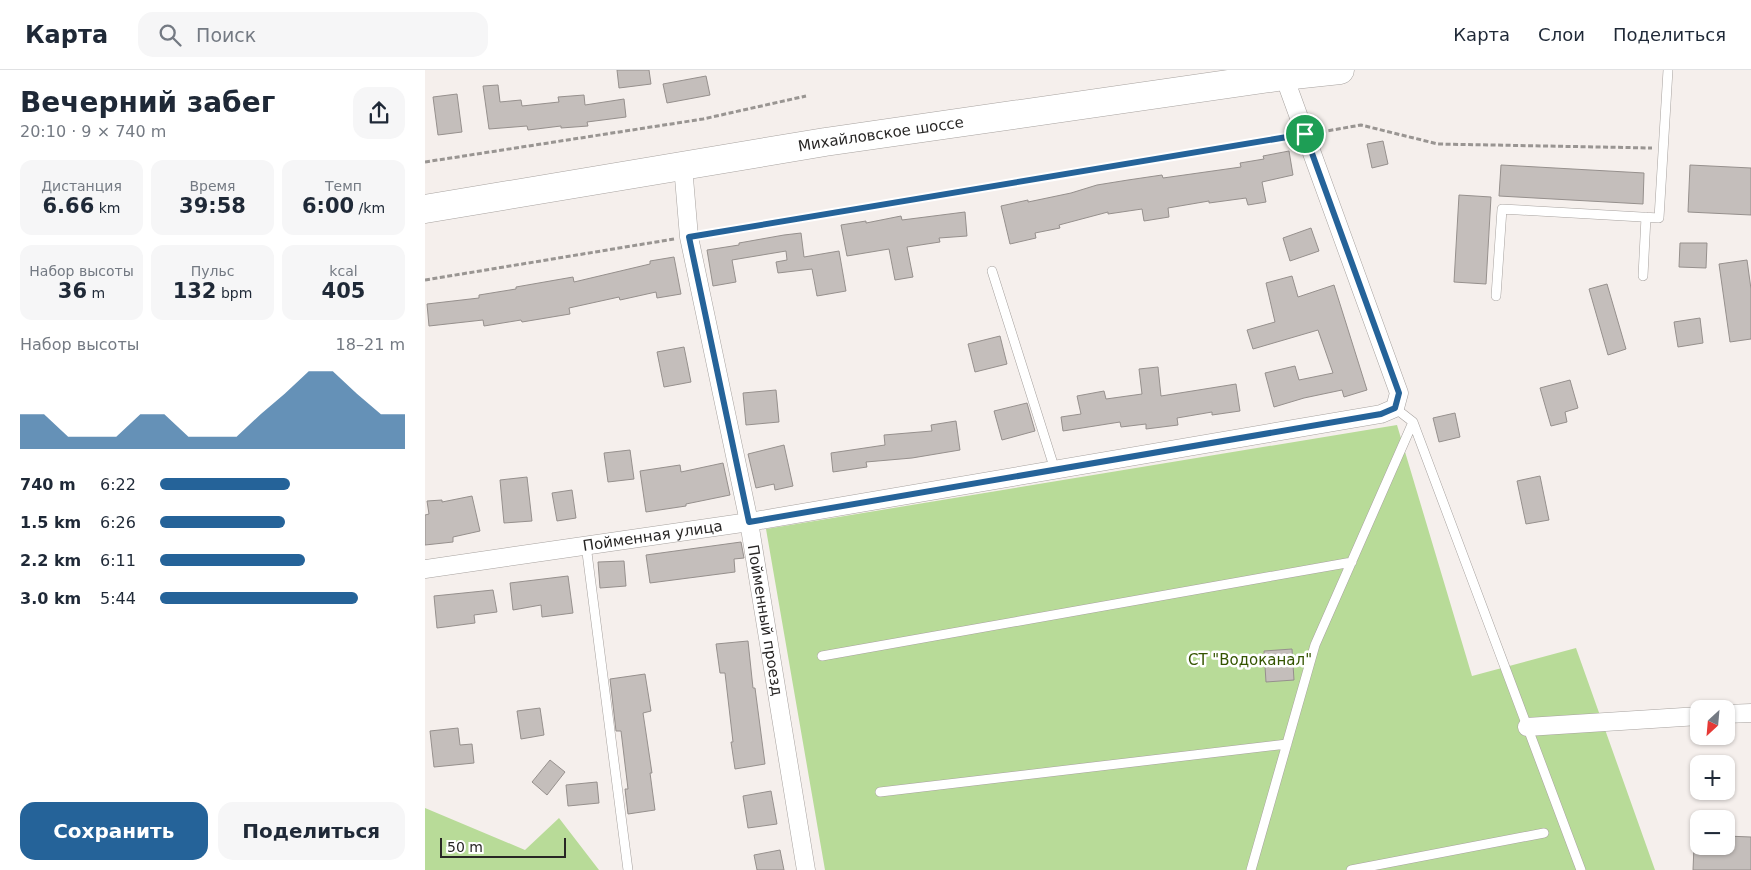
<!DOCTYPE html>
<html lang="ru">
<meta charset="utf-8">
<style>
:root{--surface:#fff;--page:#f6f6f7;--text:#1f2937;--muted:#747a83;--line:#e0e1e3;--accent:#256399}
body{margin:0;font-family:"DejaVu Sans",sans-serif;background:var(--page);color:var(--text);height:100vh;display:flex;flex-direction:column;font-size:19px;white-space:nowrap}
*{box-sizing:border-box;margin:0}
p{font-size:16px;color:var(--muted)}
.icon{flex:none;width:28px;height:28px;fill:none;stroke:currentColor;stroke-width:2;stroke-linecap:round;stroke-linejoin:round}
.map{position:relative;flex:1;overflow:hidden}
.panel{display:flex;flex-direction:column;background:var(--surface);width:425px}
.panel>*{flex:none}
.needle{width:32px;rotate:206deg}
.fabs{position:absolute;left:1265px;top:630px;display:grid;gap:10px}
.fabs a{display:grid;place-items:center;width:45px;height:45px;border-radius:10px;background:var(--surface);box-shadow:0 1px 4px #0004;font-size:25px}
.scale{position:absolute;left:15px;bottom:12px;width:126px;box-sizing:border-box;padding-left:5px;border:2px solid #282625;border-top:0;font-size:14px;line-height:18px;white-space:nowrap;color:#282625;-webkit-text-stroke:4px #fff;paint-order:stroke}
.pin{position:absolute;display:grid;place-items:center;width:42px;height:42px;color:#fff;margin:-21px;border:2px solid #fff;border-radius:50%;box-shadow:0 1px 5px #0007}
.round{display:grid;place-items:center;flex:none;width:52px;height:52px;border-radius:15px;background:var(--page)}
.summary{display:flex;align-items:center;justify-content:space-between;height:85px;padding:0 20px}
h1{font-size:28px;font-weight:600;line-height:38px}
.figures{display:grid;grid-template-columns:repeat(3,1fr);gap:8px;height:85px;padding:5px 20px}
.figures div{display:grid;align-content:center;border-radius:12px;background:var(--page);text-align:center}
.figures b{font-size:21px;font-weight:600}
.figures small{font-size:14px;font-weight:400}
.figures p{font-size:14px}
.chart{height:140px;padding:10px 20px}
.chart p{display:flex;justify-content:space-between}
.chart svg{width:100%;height:90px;margin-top:5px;fill:var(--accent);opacity:.7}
.primary-button{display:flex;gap:10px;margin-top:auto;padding:10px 20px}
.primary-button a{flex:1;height:58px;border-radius:15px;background:var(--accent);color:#fff;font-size:20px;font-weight:600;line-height:58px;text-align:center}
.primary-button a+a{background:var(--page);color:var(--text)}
ul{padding:0 20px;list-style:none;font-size:16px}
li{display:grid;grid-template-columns:80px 60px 1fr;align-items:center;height:38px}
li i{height:12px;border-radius:6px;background:var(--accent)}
header{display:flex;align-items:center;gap:30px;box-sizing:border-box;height:70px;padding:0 25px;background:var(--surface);border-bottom:1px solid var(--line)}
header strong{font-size:24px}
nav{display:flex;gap:28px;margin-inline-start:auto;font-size:18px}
.search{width:350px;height:45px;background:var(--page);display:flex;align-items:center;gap:12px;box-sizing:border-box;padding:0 18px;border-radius:15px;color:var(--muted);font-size:19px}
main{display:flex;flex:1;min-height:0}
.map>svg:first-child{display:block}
.green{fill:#b8db98}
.building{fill:#c4bebb;stroke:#96908d}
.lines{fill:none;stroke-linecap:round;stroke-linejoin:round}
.lane-casing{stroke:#a7a29f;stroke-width:10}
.street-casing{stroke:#a7a29f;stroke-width:19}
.primary-casing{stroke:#a7a29f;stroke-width:29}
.path{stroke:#999592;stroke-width:3;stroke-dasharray:5 2.5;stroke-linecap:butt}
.lane{stroke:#fff;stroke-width:9}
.street{stroke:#fff;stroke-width:18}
.primary{stroke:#fff;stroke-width:28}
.route-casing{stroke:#fff;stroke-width:10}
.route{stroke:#256399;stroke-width:6}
.labels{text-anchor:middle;stroke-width:5;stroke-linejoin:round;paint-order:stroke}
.street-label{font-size:15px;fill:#282625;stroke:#fff}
.park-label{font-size:15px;fill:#345400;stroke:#fff}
</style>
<header>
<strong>Карта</strong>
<div class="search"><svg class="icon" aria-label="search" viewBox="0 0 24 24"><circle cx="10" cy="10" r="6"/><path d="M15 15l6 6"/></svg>Поиск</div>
<nav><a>Карта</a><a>Слои</a><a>Поделиться</a></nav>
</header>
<main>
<section class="panel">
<div class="summary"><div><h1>Вечерний забег</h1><p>20:10 · 9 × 740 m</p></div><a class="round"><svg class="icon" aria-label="share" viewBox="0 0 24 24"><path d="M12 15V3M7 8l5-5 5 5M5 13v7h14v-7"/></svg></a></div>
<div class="figures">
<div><p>Дистанция</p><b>6.66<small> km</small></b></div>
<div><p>Время</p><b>39:58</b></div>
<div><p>Темп</p><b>6:00<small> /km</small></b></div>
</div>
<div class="figures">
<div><p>Набор высоты</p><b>36<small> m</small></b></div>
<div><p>Пульс</p><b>132<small> bpm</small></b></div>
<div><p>kcal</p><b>405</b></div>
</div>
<div class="chart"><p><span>Набор высоты</span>18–21 m</p>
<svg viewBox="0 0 160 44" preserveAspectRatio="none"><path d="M0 44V27L10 27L20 38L30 38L40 38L50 27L60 27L70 38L80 38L90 38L100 27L110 17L120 6L130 6L140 17L150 27L160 27V44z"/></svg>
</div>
<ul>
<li><b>740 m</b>6:22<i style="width:53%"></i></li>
<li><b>1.5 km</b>6:26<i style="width:51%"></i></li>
<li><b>2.2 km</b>6:11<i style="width:59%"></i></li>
<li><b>3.0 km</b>5:44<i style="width:81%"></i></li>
</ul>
<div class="primary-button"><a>Сохранить</a><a>Поделиться</a></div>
</section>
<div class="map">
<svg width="1326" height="800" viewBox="0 0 1326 800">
<rect width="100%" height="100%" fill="#f5efec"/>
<!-- green -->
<path class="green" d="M972,355L1047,606L1151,578L1230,800H400L341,459Z
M0,738L100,780L134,748L174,800H0Z"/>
<!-- building -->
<path class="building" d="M192,0H224L226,14L194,18Z
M281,6L285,25L242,33L238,14Z
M73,15L75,32L96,30L97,36L134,32L133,27L159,25L160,35L199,29L201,47L162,52L163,56L136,58V56L103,60L102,56L64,59L58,16Z
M32,24L37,62L13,65L8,27Z
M958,71L963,94L947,98L942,74Z
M864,81L868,105L837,112L841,132L823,135L821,128L784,133V131L743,138L744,147L719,151L717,139L683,144V142L634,155L635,158L610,163L611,168L585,174L576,136L603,130V132L646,123L672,115L703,110L737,105L738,108L816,97L815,93L839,89L838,86Z
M1076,95L1219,103L1218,134L1074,126Z
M1265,95L1326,98V145L1263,142Z
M1034,125L1066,127L1061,214L1029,212Z
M540,142L542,166L514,168L515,172L482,177L488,207L470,210L464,179L422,186L416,155L441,151V153L476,146L477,150Z
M886,158L894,181L865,191L858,168Z
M376,163L379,187L414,181L421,221L392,226L387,199L353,203L351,192L362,190L361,181L307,190L311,212L288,216L282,180L314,175V173L359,165Z
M1255,173H1282L1281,198L1254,197Z
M249,187L256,224L232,228L231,222L195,230L194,227L144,238L145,244L97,252L96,250L59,256L58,250L4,256L2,234L54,228V225L91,219V217L148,207L149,212L225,194V191Z
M1322,190L1326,219V269L1305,272L1294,194Z
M867,206L873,227L909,215L942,320L919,327L917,320L879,328L849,337L840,303L870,296L874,310L908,303L893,260L828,279L822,260L850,252L841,213Z
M1182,214L1201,279L1183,285L1164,219Z
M1275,248L1278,273L1253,277L1249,252Z
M575,266L582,294L550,302L543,274Z
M259,277L266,312L239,317L232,282Z
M733,297L736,326L811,314L815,341L787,345V342L752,348L753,355L721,359V354L696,357L695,352L638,361L636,347L656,344L652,326L679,321L681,329L717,324L714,299Z
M1145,310L1153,338L1140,342L1142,352L1126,356L1115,318Z
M351,320L354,352L321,355L318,323Z
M602,333L610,361L577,370L569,341Z
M1030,343L1035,367L1014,372L1008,348Z
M531,351L535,380L487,388L441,392L442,397L408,402L406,383L460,375L459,365L507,361L506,355Z
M359,375L368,416L350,420L349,414L331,418L323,384Z
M205,380L209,409L183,412L179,383Z
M298,393L305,425L261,434V436L221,442L215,401L255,395L256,402Z
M1115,406L1124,450L1101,454L1092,411Z
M102,407L107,451L79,453L75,410Z
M147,420L151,448L132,451L127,423Z
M47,426L55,461L28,467V472L0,475V445L4,444L2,431L17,430V432Z
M316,472L319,488L309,489L310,502L225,513L221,485Z
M199,491L201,516L175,518L173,492Z
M143,506L148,543L117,547L116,535L88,540L85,513Z
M68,520L72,542L49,545L50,553L12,558L9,526Z
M323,571L328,618H330L340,694L310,699L306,672H308L300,603H295L291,574Z
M867,579L869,610L841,612L839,581Z
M220,604L226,641L218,643L227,703H225L230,740L203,744L200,719H203L196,661H191L185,609Z
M115,638L119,665L96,669L92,641Z
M33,658L35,675L47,674L49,693L9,697L5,661Z
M125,690L140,702L122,725L107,712Z
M172,712L174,733L143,736L141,715Z
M346,721L352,754L323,758L318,726Z
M1301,766L1326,767V800H1268L1269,776H1301Z
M355,780L359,800H332L329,785Z"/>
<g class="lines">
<!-- lane casing -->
<g class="lane-casing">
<path id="lane" d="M567,201L630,400
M1218,206L1221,147
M1071,226L1077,139L1234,148L1243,0
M970,338L988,352L1156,800
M161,475L203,800
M397,586L927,492
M455,722L862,674
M826,800L890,575L988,352
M926,800L1119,763"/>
</g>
<!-- street casing -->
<g class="street-casing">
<g id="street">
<path id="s1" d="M258,96L264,167L324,452L381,800"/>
<path id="s2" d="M0,499L324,452L956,344L970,338L974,323L859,6"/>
<path d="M1301,644L1326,643"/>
<path d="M1102,657L1274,646"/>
</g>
</g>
<!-- primary casing -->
<g class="primary-casing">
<g id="primary">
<path id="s3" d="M0,139L400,72L859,6L915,0"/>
</g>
</g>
<!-- path -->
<path class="path" d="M896,62L936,55L1013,74L1227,78
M0,92L278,49L381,26
M280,164L863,67
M0,210L249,169"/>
<!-- lane -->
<use href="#lane" class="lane"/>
<!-- street -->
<use href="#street" class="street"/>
<!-- primary -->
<use href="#primary" class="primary"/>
</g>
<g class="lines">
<!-- route casing -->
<g class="route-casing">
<path id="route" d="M880,64L974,323L970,338L956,344L324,452L264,167Z"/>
</g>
<!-- route -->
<use href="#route" class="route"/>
</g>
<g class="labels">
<!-- street labels -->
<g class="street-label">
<text dy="5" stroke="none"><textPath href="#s3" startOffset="462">Михайловское шоссе</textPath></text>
<text dy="5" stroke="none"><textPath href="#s2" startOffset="230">Пойменная улица</textPath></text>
<text dy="5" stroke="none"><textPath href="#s1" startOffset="462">Пойменный проезд</textPath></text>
</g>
<!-- park labels -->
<g class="park-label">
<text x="825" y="595">СТ "Водоканал"</text>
</g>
</g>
</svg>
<div class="fabs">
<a><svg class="needle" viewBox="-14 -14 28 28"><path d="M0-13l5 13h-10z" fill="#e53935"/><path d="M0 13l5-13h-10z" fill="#747a83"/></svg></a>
<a>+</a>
<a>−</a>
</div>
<div class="scale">50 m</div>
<div class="pin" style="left:880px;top:64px;background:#1e9e55"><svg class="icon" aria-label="arrive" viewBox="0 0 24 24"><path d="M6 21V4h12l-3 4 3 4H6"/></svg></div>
</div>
</main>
